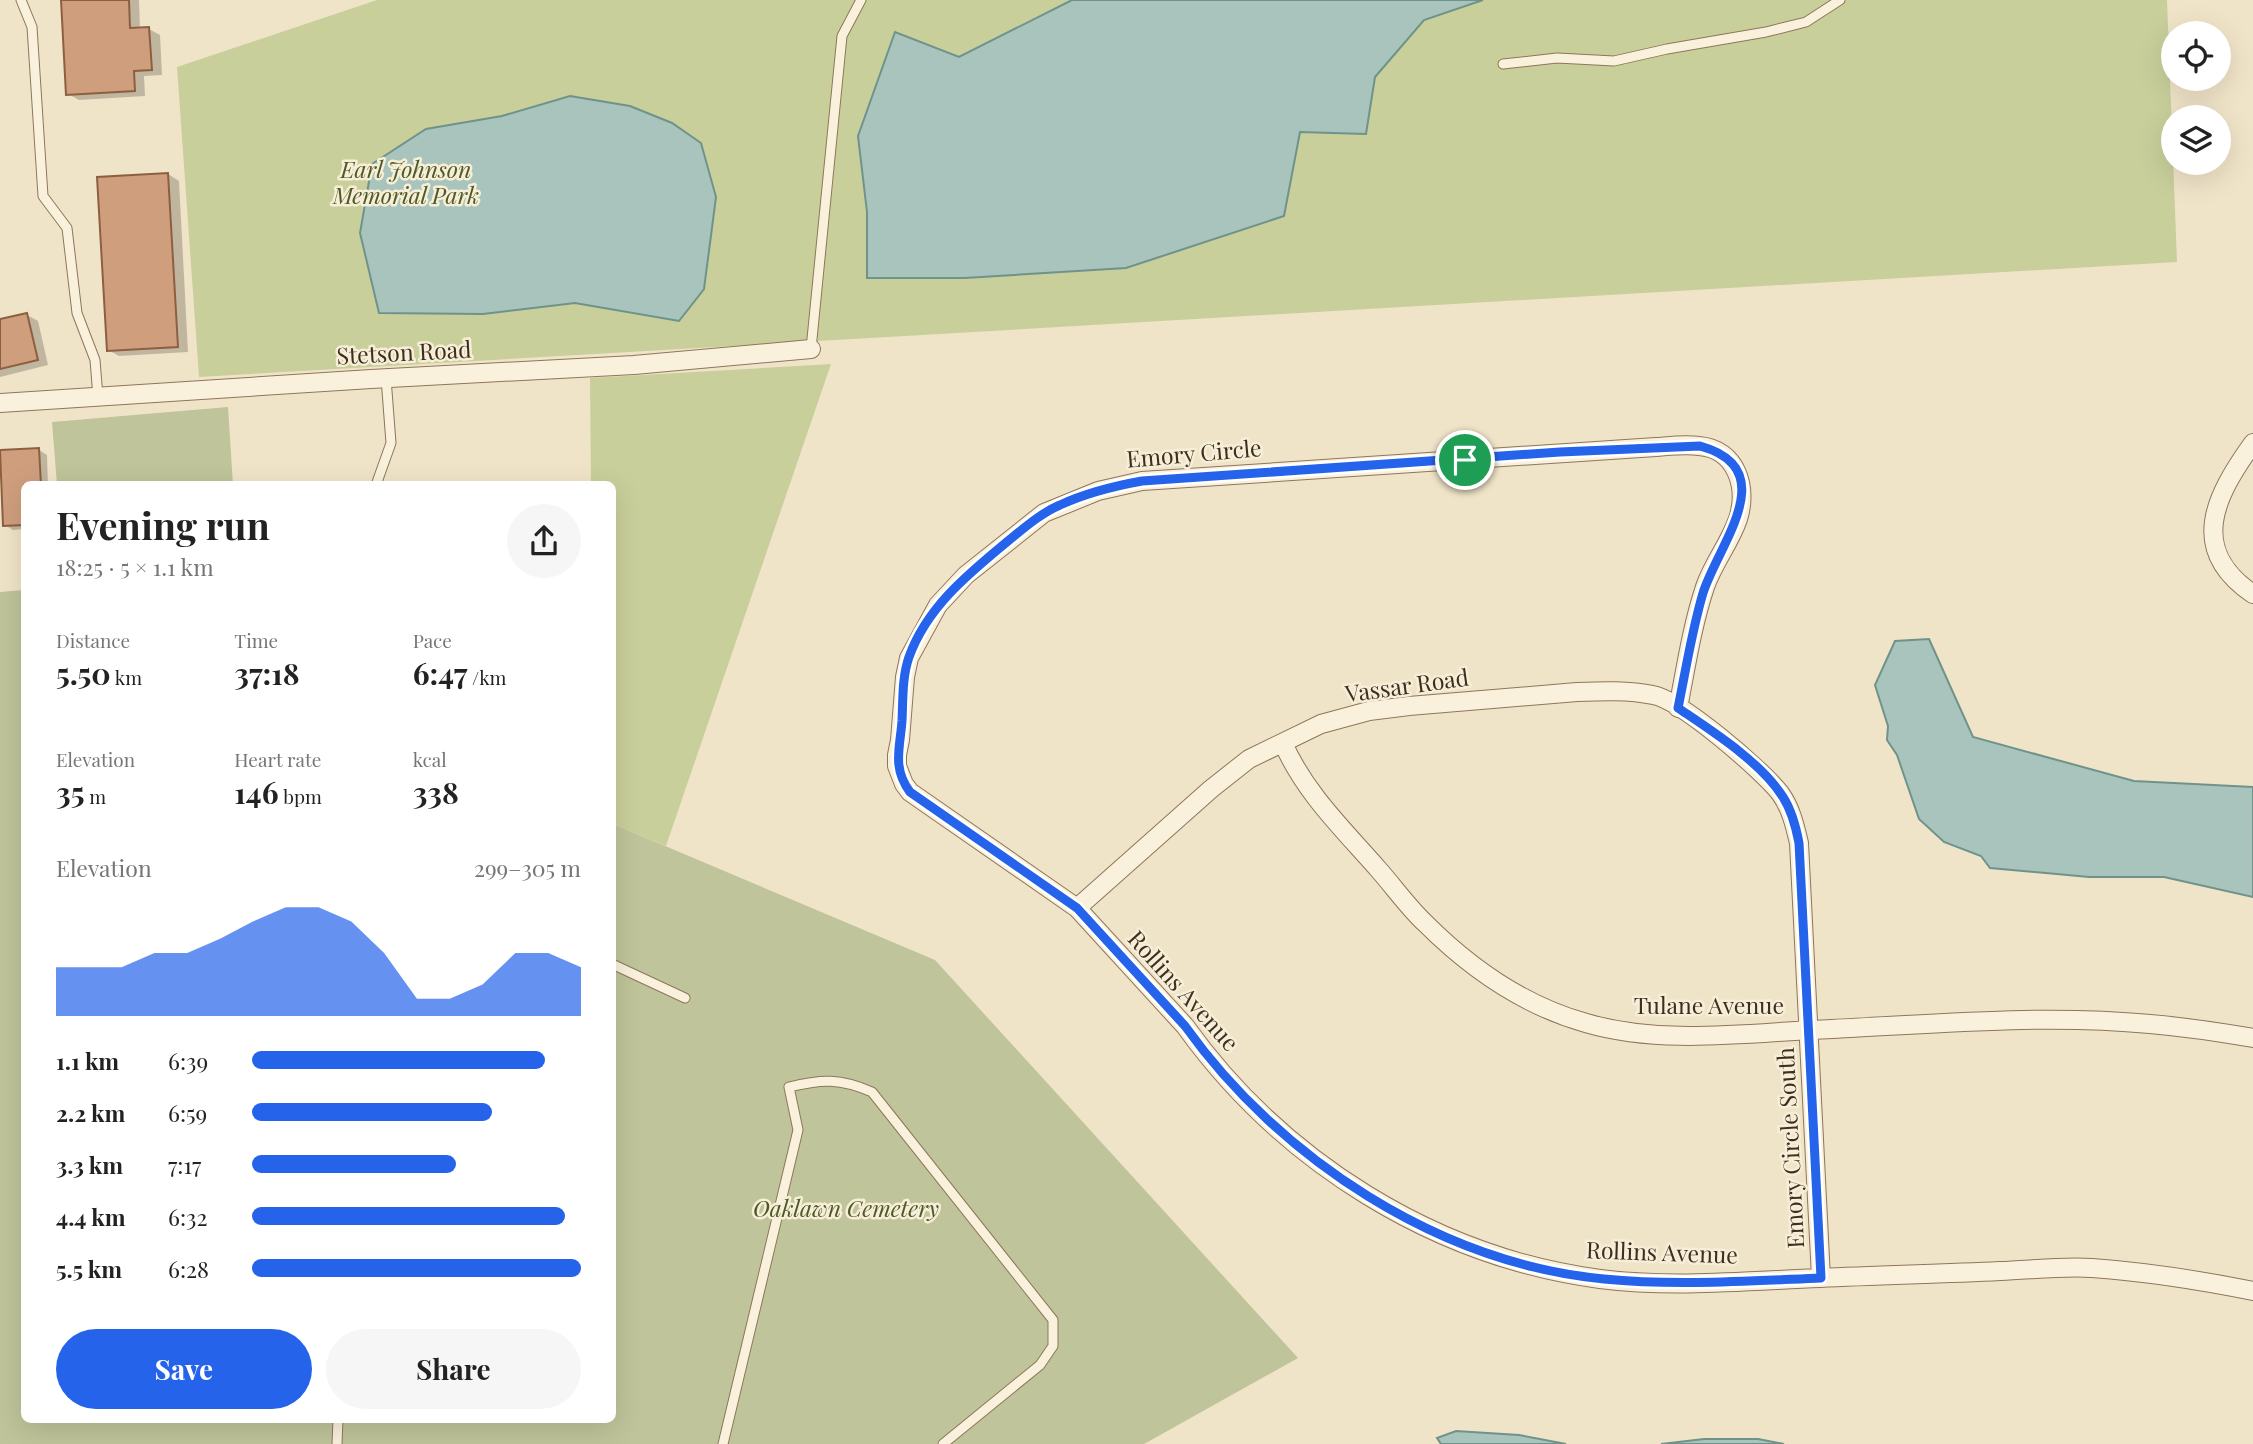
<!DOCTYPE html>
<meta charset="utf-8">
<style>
:root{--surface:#fff;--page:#f6f6f6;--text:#222;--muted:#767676;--accent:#2563eb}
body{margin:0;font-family:"Playfair Display",serif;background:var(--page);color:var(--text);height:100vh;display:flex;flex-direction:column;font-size:26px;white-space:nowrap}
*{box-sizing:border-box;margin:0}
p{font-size:23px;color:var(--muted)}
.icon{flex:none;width:38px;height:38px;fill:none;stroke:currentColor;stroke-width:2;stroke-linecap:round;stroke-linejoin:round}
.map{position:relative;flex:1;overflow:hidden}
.details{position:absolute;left:21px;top:481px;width:595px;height:942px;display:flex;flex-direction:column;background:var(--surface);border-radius:10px;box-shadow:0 7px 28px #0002}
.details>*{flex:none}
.fabs{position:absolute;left:2161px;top:21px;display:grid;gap:14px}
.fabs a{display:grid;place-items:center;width:70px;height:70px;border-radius:50%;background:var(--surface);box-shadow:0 7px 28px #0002;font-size:35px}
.pin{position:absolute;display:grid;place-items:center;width:60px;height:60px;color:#fff;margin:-30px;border:4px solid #fff;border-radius:50%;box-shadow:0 2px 7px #0007}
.round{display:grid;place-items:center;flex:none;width:74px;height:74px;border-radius:37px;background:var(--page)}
.head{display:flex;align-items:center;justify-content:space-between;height:119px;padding:0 35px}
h1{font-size:38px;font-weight:700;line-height:52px}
.figures{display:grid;grid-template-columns:repeat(3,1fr);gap:10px;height:119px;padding:7px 35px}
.figures div{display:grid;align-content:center}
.figures b{font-size:30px;font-weight:700}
.figures small{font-size:19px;font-weight:400}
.figures p{font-size:19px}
.chart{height:196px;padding:14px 35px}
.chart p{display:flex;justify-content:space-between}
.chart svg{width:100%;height:126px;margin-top:7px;fill:var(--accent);opacity:.7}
.cta{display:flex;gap:14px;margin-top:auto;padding:14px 35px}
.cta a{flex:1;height:80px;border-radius:42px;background:var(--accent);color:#fff;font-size:28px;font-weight:700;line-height:80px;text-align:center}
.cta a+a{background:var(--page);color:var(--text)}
ul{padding:0 35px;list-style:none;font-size:23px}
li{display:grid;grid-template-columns:112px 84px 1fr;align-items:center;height:52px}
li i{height:18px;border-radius:9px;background:var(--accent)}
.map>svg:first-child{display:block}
.green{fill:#c9cf9b}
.cemetery{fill:#bfc49a}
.water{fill:#a9c4bc;stroke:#6f938a;stroke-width:2}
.shadow{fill:#0003}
.building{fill:#cf9f7d;stroke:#8d5f41;stroke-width:2}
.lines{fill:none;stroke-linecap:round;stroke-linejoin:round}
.service-casing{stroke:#8d765c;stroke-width:11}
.minor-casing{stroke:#8d765c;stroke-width:20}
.service{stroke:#faf1dc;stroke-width:9}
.minor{stroke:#faf1dc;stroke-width:18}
.route-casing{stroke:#fff;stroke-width:14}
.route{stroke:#2563eb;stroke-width:9}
.labels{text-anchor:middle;stroke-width:5;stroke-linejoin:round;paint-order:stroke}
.park-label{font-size:23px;font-style:italic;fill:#4d5a26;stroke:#f7eed8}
.street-label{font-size:23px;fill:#3d2e20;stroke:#f7eed8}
</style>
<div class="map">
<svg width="2253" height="1444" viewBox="0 0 2253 1444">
<rect width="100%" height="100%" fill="#f0e4c8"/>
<!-- green -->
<path class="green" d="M377,0H2167L2177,262L199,377L177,67Z
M831,364L666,846L613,824L612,485H591L590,378Z"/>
<!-- cemetery -->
<path class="cemetery" d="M228,407L233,485H57L52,422Z
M24,590V1419H612L613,824L935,960L1298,1358L1144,1444H0V592Z"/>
<!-- water -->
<path class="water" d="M1072,0H1483L1424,20L1375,77L1366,134L1300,132L1284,216L1126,268L965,278H867V212L858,136L895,32L959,57Z
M570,96L630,106L672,123L701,143L716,197L704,289L679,321L575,303L483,314L379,313L360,233L372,164L426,129L502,116Z
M1929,639L1973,737L2134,781L2253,787V897L2164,877H2089L1990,868L1981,856L1944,842L1919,819L1897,755L1887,740L1888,726L1875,685L1895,641Z
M1456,1431L1519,1435L1566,1444H1441L1437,1438Z
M1704,1439H1758L1784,1444H1661Z"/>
<!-- shadow -->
<path class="shadow" d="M62,0H139L140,30L149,29L160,35L162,75L144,76L145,96L79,100L68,94Z
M168,174L179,181L188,352L119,356L108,350Z
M27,315L38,321L48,365L0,377V321Z
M39,450L47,455L48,485H24V529L13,530L5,525Z"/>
<!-- building -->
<path class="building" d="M61,0H129L130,28L149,27L152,70L134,71L135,91L66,95Z
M168,173L178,347L107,351L97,177Z
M27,313L38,360L0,369V319Z
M39,448L41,485H24V525L3,526L0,450Z"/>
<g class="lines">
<!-- service casing -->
<g class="service-casing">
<path id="service" d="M21,0L32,27L43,196L67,228L77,313L95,360L98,397
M1503,64L1557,58L1614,61L1667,49L1766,32L1806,22L1840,0
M811,349L842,36L861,0
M376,485L391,443L386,378
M612,964L685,998
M337,1444L338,1419
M723,1444L798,1130L789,1087C822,1079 840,1078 872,1092L1053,1320V1346L1040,1365L943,1444"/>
</g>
<!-- minor casing -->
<g class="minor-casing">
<path id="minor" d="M0,403L371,379L634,365L811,349
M2253,443C2215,496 2187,549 2253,594
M1678,708C1686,667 1692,626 1705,587C1713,563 1730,543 1738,519C1748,488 1737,449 1699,446C1685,444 1670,446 1656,447L1142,481L1098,491L1044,513L966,575L938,605L909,658L905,677L900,740L897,755V766L904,784L910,792L1077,908L1185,1026C1282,1161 1434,1257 1600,1279C1672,1288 1747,1281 1820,1278C1880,1275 1940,1274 2000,1271C2030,1270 2062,1266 2092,1268C2147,1272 2199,1280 2253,1291
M1283,743C1305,793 1343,829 1378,869C1394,887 1408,907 1425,923C1470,968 1525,1006 1586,1023C1665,1046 1752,1032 1832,1029C1938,1024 2044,1014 2150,1024C2184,1027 2219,1032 2253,1038
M1077,908L1211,789L1249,759L1321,724L1369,711L1409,706L1577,692C1602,691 1629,690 1653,695C1681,700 1762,770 1780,793C1791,808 1795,826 1799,843L1821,1278"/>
</g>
<!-- service -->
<use href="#service" class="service"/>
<!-- minor -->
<use href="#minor" class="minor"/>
</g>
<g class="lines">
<!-- route casing -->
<g class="route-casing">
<path id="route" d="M1700,446C1784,469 1718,545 1703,593C1692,630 1686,669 1678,708C1712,731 1761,762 1783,797C1792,811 1796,827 1799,843L1821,1278C1749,1281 1675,1286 1604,1279C1439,1263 1280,1159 1185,1026L1077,908L910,792C892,768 900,748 902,721C903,700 902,677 909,657C927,607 968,574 1008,541C1024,528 1041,513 1060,505C1086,493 1114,486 1142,481L1560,452Z"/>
</g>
<!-- route -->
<use href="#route" class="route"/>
</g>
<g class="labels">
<!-- park labels -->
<g class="park-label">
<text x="406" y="178">Earl Johnson<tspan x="406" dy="26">Memorial Park</tspan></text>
<text x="846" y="1217">Oaklawn Cemetery</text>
</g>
<!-- street labels -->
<g class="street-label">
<text transform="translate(404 353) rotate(-3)" y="8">Stetson Road</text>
<text transform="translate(1194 454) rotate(-5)" y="8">Emory Circle</text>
<text transform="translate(1407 686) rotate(-8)" y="8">Vassar Road</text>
<text transform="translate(1183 991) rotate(48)" y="8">Rollins Avenue</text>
<text x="1709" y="1014">Tulane Avenue</text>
<text transform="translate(1791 1148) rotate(-93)" y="8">Emory Circle South</text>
<text transform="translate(1662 1253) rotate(2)" y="8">Rollins Avenue</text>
</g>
</g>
</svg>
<div class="fabs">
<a><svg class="icon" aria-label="locate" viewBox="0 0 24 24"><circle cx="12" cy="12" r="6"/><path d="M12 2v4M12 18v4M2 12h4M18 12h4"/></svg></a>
<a><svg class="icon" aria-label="layers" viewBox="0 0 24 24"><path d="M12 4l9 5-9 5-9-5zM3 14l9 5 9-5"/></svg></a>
</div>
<div class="pin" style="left:1465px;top:460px;background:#1e9e55"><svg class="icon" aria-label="arrive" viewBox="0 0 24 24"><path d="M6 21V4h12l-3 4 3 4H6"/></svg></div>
<section class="details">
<div class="head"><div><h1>Evening run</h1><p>18:25 · 5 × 1.1 km</p></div><a class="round"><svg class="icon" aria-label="share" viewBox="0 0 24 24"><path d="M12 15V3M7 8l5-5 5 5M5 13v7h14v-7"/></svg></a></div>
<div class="figures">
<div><p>Distance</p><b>5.50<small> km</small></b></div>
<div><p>Time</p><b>37:18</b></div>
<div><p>Pace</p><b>6:47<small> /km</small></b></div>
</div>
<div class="figures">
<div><p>Elevation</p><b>35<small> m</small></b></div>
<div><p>Heart rate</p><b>146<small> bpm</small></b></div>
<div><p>kcal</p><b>338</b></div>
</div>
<div class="chart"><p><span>Elevation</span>299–305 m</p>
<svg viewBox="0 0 160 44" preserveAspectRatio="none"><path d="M0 44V27L10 27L20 27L30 22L40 22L50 17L60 11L70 6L80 6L90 11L100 22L110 38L120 38L130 33L140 22L150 22L160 27V44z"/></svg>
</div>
<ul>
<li><b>1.1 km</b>6:39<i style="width:89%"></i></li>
<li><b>2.2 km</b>6:59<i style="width:73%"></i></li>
<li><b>3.3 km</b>7:17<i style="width:62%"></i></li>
<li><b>4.4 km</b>6:32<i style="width:95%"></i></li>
<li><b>5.5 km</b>6:28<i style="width:100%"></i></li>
</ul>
<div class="cta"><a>Save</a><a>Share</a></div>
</section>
</div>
